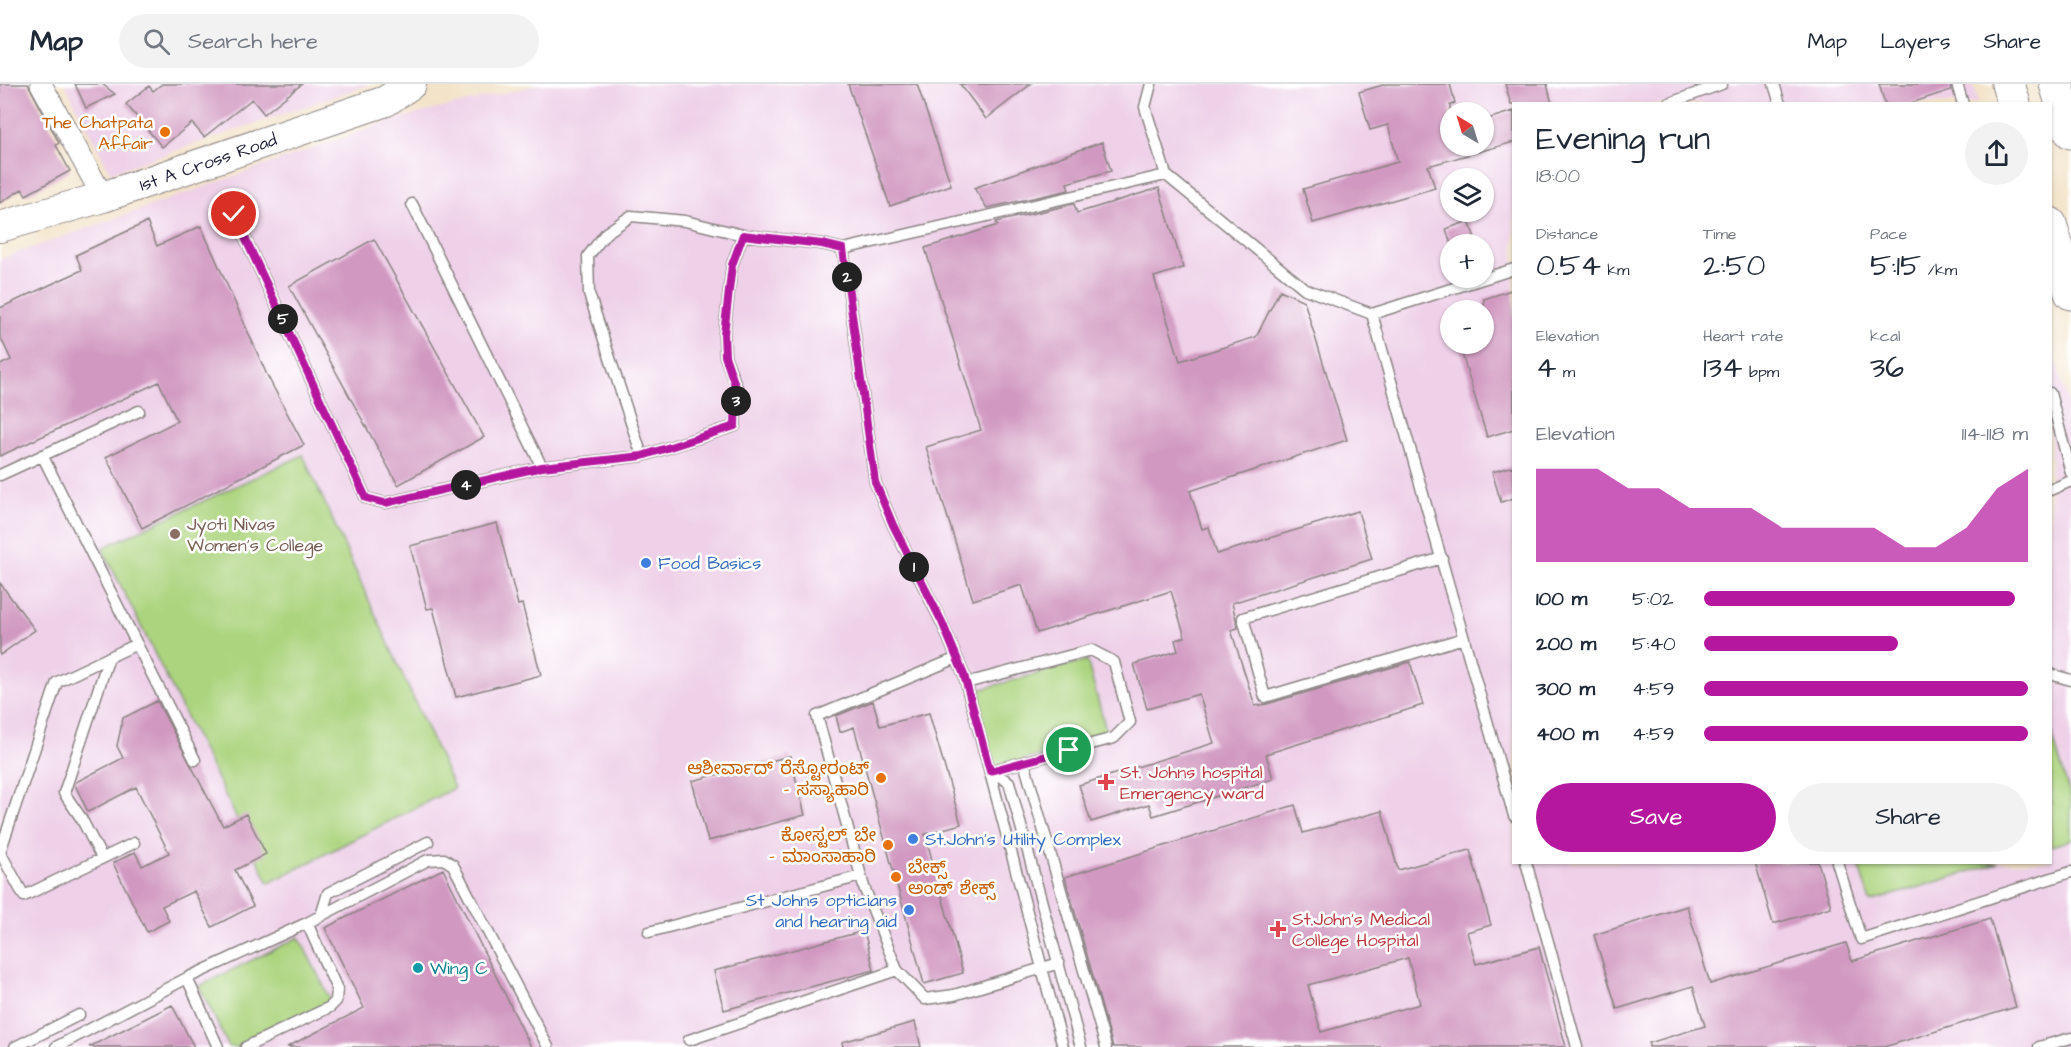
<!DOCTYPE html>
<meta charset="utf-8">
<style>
:root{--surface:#fff;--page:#f2f2f3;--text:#1f2937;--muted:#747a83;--line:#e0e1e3;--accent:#b5179e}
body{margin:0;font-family:"Architects Daughter","Noto Sans Kannada",sans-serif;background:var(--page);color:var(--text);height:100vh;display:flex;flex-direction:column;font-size:22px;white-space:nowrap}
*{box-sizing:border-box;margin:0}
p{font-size:20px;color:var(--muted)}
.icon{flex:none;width:33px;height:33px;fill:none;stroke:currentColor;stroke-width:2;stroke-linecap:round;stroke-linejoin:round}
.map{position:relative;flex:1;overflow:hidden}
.side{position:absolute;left:1512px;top:18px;width:540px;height:762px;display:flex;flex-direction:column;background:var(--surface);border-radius:0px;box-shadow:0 2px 4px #0004}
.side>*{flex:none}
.needle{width:39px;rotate:322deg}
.buttons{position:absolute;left:1440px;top:18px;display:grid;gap:12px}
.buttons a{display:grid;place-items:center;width:54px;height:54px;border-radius:50%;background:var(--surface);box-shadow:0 2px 4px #0004;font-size:30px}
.pin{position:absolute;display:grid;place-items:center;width:51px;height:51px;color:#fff;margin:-26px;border:3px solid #fff;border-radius:50%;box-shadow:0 2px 6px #0007}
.km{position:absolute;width:30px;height:30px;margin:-15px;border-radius:50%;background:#222;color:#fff;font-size:16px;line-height:30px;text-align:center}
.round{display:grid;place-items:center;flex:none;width:63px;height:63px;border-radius:32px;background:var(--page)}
.overview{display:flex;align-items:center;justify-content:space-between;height:102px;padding:0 24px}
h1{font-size:33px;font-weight:600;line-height:45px}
.stats{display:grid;grid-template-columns:repeat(3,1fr);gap:9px;height:102px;padding:6px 24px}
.stats div{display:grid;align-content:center}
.stats b{font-size:30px;font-weight:600}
.stats small{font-size:16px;font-weight:400}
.stats p{font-size:16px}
.chart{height:168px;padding:12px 24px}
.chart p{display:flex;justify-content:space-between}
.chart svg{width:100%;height:108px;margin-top:6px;fill:var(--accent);opacity:.7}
.action{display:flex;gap:12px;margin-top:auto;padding:12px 24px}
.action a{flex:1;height:69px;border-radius:36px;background:var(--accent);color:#fff;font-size:24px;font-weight:600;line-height:69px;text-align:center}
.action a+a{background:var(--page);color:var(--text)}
ul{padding:0 24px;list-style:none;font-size:20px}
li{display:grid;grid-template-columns:96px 72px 1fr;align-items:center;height:45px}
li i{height:15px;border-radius:8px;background:var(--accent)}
header{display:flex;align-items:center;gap:36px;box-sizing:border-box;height:84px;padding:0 30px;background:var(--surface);border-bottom:2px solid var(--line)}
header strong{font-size:28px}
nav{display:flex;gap:33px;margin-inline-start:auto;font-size:21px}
.search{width:420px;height:54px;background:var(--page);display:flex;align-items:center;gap:15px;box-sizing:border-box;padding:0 21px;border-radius:33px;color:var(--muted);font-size:22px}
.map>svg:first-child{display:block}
.built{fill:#eed0e8;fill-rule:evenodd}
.green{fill:#acd47e;stroke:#677b5c;stroke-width:1.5}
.building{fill:#d199c1;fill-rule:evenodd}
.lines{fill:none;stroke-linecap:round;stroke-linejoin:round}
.lane-casing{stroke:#8a8282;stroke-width:13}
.street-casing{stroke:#8a8282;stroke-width:23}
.secondary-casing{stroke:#8a8282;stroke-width:32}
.primary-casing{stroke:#8a8282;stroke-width:35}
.lane{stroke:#fff;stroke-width:10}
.street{stroke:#fff;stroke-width:21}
.secondary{stroke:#fff;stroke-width:30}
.primary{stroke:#fff;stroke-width:33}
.route-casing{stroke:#fff;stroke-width:12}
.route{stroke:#b5179e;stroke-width:8}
.food-dot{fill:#e8710a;stroke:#fff;stroke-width:2}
.education-dot{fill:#8d6e63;stroke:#fff;stroke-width:2}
.shop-dot{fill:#3f7fe0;stroke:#fff;stroke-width:2}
.health-dot{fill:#e0444e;stroke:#fff;stroke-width:2}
.culture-dot{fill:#0f9aa8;stroke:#fff;stroke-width:2}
.labels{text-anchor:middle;stroke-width:5;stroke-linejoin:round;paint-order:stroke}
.food-label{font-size:18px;fill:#c56008;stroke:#fff;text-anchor:end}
.street-label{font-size:18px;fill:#22223b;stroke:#fff}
.education-label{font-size:18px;fill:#785e54;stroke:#fff;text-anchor:start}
.shop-label{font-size:18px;fill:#366cbe;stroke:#fff;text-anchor:start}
.health-label{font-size:18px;fill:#be3a42;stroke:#fff;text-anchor:start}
.culture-label{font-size:18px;fill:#0d838f;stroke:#fff;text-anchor:start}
</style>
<header>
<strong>Map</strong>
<div class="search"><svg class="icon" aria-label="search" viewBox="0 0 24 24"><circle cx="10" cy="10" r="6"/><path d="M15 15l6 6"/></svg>Search here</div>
<nav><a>Map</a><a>Layers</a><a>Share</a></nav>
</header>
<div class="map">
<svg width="2071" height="963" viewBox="0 0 2071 963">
<rect width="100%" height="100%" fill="#fff"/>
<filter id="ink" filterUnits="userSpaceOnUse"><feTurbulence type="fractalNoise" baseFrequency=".0167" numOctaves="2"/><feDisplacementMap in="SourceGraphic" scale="12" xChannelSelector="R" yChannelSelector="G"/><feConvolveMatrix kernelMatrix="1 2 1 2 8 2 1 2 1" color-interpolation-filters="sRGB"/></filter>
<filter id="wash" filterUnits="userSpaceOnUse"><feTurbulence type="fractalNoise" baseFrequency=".008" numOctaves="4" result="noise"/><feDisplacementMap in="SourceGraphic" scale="24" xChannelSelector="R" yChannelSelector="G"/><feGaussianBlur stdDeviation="1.35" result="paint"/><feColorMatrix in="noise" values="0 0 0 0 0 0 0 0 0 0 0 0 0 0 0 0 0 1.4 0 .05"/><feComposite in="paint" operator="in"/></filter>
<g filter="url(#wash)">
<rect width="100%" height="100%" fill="#f3e3c8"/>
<!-- built -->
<path class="built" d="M65,0H371L110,89Z
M541,0H1973L1979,19L1514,20V778H2050L2051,261L2071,330V963H0V175L396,35ZM1450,28H1484V62H1450ZM1450,94H1484V128H1450ZM1450,160H1484V194H1450ZM1450,226H1484V260H1450Z"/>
<!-- green -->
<path class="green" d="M303,371L454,704L269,799L102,464Z
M1087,576L1108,653L991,685L971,608Z
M2051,647L2071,715V756L2051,762Z
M1858,779V778L1998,779L1870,818Z
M299,853L331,917L238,963H229L199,902Z"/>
<g id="blocks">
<!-- building -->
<path class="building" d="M0,0H28L59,59L56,61L70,87L26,111L22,105L0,119Z
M75,0H102L115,10L86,24Z
M162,0H302L264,30L252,15L204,53L192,39L162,63L126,20L149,2L153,7Z
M848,0H917L951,101L890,122Z
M960,0H1031L986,35Z
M1386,0H1450L1455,19L1450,21V62H1484V36L1514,27V58L1428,82L1435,104L1313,139L1303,105L1398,78L1388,41L1370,46L1359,8Z
M1505,0H1547L1552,20H1511Z
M1879,0H1950L1951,6L1908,20H1885Z
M1102,58L1111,87L1067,99L1069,106L987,124L974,104Z
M1159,104L1183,184L1154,193L1180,277L1256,253L1280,206L1304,217L1347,356L1190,407L1202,445L1209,443L1217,470L1358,427L1372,475L1232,519L1238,544L1231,546L1255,622L1267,620L1410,578L1423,621L1266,670L1273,695L1153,732L1149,720L1091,738L1079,701L1214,659L1199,610L1147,625L1134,580L1178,567L1175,556L1185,553L1171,507L1037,549L1022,501L973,516L926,363L981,346L925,164L998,141L996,138L1074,120L1077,129Z
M1469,137L1477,160H1451L1446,145Z
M147,138L157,162L201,142L267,291L304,361L142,444L106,373L177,337L159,298L0,372V281L11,276L0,252V224L82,186L76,171Z
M374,155L484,353L398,401L289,202Z
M1514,205V345L1487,353L1459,260H1484V215Z
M1514,382V414L1501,418L1492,388Z
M497,439L518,521L522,520L541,591L456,613L433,524L427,525L410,462Z
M0,499L35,546L0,571Z
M157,617L223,742L246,730L266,770L235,786L253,822L212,843L194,807L162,822L169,837L147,848L113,779L135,768L142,782L169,769L136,703L88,728L75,701L76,698L123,674L117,662L123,634Z
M873,617L880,642L929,629L961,740L925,750L963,889L924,900L854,643L840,648L836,632Z
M790,672L805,731L708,757L692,697Z
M1295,721L1303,749L1382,727L1398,786L1470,766L1491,841L1467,848L1476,880L1539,863L1566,963H1113L1065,793ZM1408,874L1420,920L1321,948L1308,901Z
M1755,778H1818L1831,823L1773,840Z
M443,785L531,963H287L364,924L325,844Z
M1687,822L1710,900L1846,859L1852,877L1990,835L2016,923L1884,963H1649V959L1705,942L1693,902L1617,925L1594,851Z
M864,847L874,886L724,926L714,887Z
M172,921L194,963H89Z
M915,938L921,963H843L842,958Z"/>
</g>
</g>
<g filter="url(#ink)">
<use href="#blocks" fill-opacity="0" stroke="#8a8282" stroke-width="1.5"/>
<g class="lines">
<!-- lane casing -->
<g class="lane-casing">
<path id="lane" d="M1151,0L1145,23L1166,91L1305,205L1372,230L1514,185
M1774,0L1780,20
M1957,0L1963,20
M1667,20L1722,0
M412,120L542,383
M234,130L366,414L385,419L542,383L642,372L589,210L588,172L606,149L631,132L685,137L743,151L822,160L843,165L1166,91
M843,165L875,398L893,441L942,539L964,591L1063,963
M1372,230L1514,732
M2050,309L2071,389
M42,371L195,676
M642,372L735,342L737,304L725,272L724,250L732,181L743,151
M0,391L139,327
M2050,406L2071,397
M1442,474L1243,534L1265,613L1464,554
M957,574L817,632L864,803L897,886L925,915L954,911L1059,879
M2050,590L2071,596
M966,599L1091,566L1114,578L1130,638L1114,654L990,687
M1024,678L1106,963
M990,687L1009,698L1081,963
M134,759L24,812L0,768L57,598L137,560
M102,774L81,734L64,709L109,573
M1526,778L1577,963
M1837,778L1861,855L2071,788
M321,832L328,809L428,758
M649,848L861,792
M187,894L218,963
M689,956L897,886
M15,963L79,931
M56,963L187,894L307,839L428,776L444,775L453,781L548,963
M246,963L330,923L336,917L337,905L307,839
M2039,963L2071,954"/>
</g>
<!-- street casing -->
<g class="street-casing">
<path id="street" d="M41,0L103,113"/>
</g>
<!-- secondary casing -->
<g class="secondary-casing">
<path id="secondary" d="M0,143L103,113L386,17L411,0"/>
</g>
<!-- primary casing -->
<g class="primary-casing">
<path id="primary" d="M2008,0L2014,20
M2056,0L2071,48
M2050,140L2071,209"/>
</g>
<!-- lane -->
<use href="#lane" class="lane"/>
<!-- street -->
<use href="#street" class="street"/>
<!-- secondary -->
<use href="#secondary" class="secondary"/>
<!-- primary -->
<use href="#primary" class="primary"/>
</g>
</g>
<g class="lines" filter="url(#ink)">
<!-- route casing -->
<g class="route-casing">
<path id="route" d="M234,130L366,414L385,419L542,383L642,372L735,342L736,304L725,272L724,250L732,181L743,151L822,160L843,165L875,398L893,441L942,538L964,591L990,687L1069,666"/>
</g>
<!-- route -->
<use href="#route" class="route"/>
</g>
<!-- markers -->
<g class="food-dot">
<circle cx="165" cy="48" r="6"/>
<circle cx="881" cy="694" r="6"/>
<circle cx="888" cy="761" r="6"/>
<circle cx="896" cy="793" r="6"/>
</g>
<circle class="education-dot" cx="175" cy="450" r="6"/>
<g class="shop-dot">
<circle cx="646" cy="479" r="6"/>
<circle cx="913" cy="755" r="6"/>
<circle cx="909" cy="826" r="6"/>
</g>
<g class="health-dot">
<path d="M1103 689h6v6h6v6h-6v6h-6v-6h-6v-6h6z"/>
<path d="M1275 836h6v6h6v6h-6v6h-6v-6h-6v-6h6z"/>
</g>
<circle class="culture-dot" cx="418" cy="884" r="6"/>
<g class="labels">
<!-- food labels -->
<g class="food-label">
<text x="153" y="44">The Chatpata<tspan x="153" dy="21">Affair</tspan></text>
<text x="869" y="690">ಆಶೀರ್ವಾದ್ ರೆಸ್ಟೋರಂಟ್<tspan x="869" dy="21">- ಸಸ್ಯಾಹಾರಿ</tspan></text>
<text x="876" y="757">ಕೋಸ್ಟಲ್ ಬೇ<tspan x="876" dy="21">- ಮಾಂಸಾಹಾರಿ</tspan></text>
<text x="908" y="789" text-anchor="start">ಬೇಕ್ಸ್<tspan x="908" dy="21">ಅಂಡ್ ಶೇಕ್ಸ್</tspan></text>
</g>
<!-- street labels -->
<g class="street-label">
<text transform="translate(208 78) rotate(-19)" y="6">1st A Cross Road</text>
</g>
<!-- education labels -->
<g class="education-label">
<text x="187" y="446">Jyoti Nivas<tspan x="187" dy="21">Women's College</tspan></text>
</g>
<!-- shop labels -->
<g class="shop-label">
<text x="658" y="485">Food Basics</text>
<text x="925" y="761">St.John's Utility Complex</text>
<text x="897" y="822" text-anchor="end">St Johns opticians<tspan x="897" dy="21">and hearing aid</tspan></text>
</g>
<!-- health labels -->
<g class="health-label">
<text x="1120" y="694">St. Johns hospital<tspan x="1120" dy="21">Emergency ward</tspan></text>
<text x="1292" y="841">St.John's Medical<tspan x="1292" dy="21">College Hospital</tspan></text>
</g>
<!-- culture labels -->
<g class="culture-label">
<text x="430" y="890">Wing C</text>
</g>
</g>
</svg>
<div class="buttons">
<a><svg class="needle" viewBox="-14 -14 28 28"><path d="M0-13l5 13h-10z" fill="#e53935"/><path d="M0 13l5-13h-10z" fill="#747a83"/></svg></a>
<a><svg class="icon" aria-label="layers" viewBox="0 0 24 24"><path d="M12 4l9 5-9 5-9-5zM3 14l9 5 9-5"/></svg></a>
<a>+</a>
<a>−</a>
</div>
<div class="pin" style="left:1069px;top:666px;background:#1e9e55"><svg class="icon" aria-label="arrive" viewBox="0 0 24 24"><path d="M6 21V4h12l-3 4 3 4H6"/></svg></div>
<div class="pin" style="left:234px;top:130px;background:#d93025"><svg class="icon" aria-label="check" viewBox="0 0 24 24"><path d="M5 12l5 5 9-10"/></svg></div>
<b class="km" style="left:914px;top:483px">1</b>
<b class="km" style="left:847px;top:193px">2</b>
<b class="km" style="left:736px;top:317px">3</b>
<b class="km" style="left:466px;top:401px">4</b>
<b class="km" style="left:283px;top:235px">5</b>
<section class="side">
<div class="overview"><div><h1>Evening run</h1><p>18:00</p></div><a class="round"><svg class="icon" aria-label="share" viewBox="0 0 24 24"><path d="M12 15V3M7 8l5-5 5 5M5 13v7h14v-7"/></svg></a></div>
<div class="stats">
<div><p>Distance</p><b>0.54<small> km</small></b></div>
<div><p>Time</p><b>2:50</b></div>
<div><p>Pace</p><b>5:15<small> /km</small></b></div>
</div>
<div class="stats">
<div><p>Elevation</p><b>4<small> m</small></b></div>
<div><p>Heart rate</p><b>134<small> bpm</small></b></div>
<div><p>kcal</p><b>36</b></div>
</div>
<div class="chart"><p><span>Elevation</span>114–118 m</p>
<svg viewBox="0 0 160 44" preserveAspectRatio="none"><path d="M0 44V6L10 6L20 6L30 14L40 14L50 22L60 22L70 22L80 30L90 30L100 30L110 30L120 38L130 38L140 30L150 14L160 6V44z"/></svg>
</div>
<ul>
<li><b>100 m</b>5:02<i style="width:96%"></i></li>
<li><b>200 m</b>5:40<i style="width:60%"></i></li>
<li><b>300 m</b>4:59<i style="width:100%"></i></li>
<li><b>400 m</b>4:59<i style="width:100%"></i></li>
</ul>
<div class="action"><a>Save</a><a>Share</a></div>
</section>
</div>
